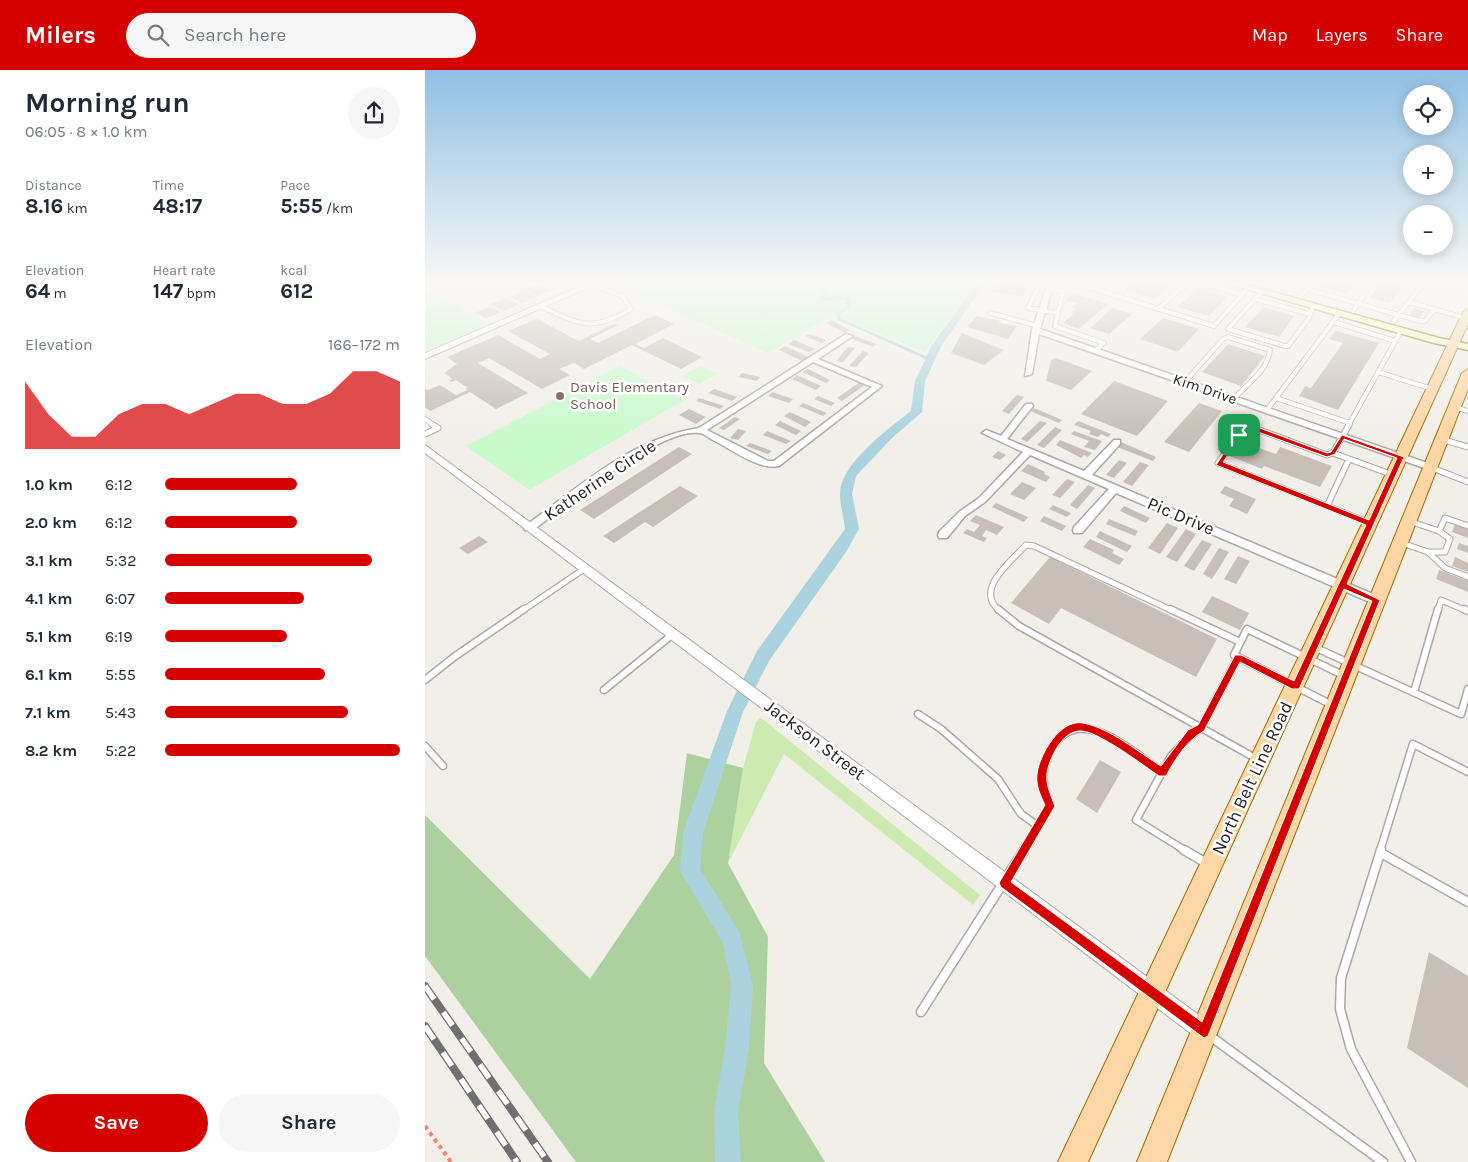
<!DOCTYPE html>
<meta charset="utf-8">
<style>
:root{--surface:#fff;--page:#f6f6f7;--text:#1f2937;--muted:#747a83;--accent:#d40000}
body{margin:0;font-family:Karla,sans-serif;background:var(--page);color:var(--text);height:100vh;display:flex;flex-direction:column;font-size:19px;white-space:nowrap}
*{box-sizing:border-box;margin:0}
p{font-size:16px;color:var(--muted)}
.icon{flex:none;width:28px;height:28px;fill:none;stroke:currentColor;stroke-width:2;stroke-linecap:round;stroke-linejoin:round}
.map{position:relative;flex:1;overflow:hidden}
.sheet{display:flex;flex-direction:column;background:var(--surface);width:425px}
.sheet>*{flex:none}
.fabs{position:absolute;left:978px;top:15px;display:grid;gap:10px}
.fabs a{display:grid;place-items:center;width:50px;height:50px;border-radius:50%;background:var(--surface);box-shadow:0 2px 12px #0003;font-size:25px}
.pin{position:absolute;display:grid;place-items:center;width:42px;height:42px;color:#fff;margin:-21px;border-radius:10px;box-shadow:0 2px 8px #0006}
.round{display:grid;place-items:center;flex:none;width:52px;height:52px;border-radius:26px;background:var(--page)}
.headline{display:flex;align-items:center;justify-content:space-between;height:85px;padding:0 25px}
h1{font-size:28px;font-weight:700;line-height:38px}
.stats{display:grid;grid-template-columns:repeat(3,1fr);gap:8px;height:85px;padding:5px 25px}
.stats div{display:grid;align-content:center}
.stats b{font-size:21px;font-weight:700}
.stats small{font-size:14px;font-weight:400}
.stats p{font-size:14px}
.chart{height:140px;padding:10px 25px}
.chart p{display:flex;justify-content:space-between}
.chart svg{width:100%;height:90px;margin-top:5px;fill:var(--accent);opacity:.7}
.cta{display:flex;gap:10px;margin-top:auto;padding:10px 25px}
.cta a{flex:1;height:58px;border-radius:30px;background:var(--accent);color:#fff;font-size:20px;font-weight:700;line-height:58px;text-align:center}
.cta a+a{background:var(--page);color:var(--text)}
ul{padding:0 25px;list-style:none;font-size:16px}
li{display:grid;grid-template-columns:80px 60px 1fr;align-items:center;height:38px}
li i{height:12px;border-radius:6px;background:var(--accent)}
header{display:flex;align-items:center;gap:30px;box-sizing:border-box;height:70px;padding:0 25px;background:var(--accent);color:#fff}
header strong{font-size:24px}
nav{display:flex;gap:28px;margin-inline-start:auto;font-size:18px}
.search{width:350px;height:45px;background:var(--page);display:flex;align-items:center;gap:12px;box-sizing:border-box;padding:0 18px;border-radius:28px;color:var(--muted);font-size:19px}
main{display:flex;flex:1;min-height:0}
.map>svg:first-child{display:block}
.grass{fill:#cdebb0}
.forest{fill:#add19e}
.park{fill:#c8facc}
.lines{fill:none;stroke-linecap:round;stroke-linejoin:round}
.stream{stroke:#aad3df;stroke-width:3}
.canal{fill:#aad3df;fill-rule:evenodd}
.building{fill:#c7bfb8}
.service-far3-casing{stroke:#a9a9a9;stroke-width:5.5}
.service-far2-casing{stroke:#a9a9a9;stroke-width:7}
.service-far1-casing{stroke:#a9a9a9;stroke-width:9}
.service-casing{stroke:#a9a9a9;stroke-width:11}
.minor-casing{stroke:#a9a9a9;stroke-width:3}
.tertiary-casing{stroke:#a9a9a9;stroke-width:2}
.secondary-casing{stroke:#707d05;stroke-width:3}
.primary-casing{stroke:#a06b00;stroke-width:2}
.path{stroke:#fa8072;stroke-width:4;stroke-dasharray:4 4;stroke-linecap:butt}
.service-far3{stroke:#fff;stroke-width:4}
.service-far2{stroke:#fff;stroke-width:5}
.service-far1{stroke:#fff;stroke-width:6}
.service{stroke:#fff;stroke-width:8}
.minor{fill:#fff;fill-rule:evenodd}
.tertiary{fill:#fff;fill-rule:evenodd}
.secondary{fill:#f7fabf;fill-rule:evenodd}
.primary{fill:#fcd6a4;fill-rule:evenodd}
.rail-casing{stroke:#707070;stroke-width:8}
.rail{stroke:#fff;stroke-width:5.5;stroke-dasharray:16;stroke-linecap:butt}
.route{fill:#d40000;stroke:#fff;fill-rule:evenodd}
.education-dot{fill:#8d6e63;stroke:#fff;stroke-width:2}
.labels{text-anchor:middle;stroke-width:5;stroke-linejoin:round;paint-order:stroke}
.far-education-label{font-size:15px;fill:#785e54;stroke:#fff;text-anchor:start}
.far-street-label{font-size:15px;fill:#222;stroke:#fff}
.street-label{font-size:18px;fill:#222;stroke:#fff}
</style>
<header>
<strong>Milers</strong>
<div class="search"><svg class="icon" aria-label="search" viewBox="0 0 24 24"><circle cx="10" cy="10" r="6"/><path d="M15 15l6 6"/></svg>Search here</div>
<nav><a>Map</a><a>Layers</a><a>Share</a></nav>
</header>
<main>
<section class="sheet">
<div class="headline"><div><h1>Morning run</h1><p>06:05 · 8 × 1.0 km</p></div><a class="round"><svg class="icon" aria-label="share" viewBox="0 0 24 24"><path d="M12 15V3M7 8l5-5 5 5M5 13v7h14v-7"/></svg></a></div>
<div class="stats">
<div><p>Distance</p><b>8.16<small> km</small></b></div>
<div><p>Time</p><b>48:17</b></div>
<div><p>Pace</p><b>5:55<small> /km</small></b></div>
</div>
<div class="stats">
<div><p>Elevation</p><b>64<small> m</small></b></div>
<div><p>Heart rate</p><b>147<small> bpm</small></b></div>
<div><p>kcal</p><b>612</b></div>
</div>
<div class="chart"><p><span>Elevation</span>166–172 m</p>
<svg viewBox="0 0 160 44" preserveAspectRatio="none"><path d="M0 44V11L10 27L20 38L30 38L40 27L50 22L60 22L70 27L80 22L90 17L100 17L110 22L120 22L130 17L140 6L150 6L160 11V44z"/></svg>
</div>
<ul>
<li><b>1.0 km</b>6:12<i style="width:56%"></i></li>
<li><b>2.0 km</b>6:12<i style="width:56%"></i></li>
<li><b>3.1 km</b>5:32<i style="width:88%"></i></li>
<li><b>4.1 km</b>6:07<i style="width:59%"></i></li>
<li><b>5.1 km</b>6:19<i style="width:52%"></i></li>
<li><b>6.1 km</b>5:55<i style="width:68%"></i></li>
<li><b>7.1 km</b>5:43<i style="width:78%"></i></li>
<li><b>8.2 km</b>5:22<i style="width:100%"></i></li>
</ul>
<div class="cta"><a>Save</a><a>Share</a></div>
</section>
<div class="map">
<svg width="1043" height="1092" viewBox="0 0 1043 1092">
<rect width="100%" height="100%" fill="#f2efe9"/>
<!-- grass -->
<path class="grass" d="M335,647L555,825L548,835L359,684L303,793L318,698L331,652Z"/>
<!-- forest -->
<path class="forest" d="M262,683L318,698L303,793L343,867L339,993L400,1092H151L0,886V745L165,909L249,785Z"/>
<!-- park -->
<path class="park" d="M188,213H550L500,282L408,245L343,283Z
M0,219L63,254L0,281Z
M195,296L259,330L104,420L41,376Z
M276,296L292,304L274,314L258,306Z"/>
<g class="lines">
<!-- stream -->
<path class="stream" d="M390,213L402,223L395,229L424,228L422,238L413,244L414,249L506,290"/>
<!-- canal -->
<path class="canal" d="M552,213H560L517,275L500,311L497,342L467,368L431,406L427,424L434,459L421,482L344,591L318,642L278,763L275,799L315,863L328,915L324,978L313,1042L316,1092H290L289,1042L300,978L306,915L298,873L255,801L258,763L302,641L332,581L420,459C419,448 415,436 415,424C415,394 463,359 486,341L490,311L507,275Z"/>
</g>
<!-- building -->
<path class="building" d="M572,213H604L597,226L566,222Z
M709,213H747L730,229L700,220Z
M893,213H930L922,224L891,215Z
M955,213H979L965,233L945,228Z
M113,214L127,220L113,226L99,219Z
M773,218L803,227L784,246L753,237Z
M99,221L111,227L97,233L85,227Z
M649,223L683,234L654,259L638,253L649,244L646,243L651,239L647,238L653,233L641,230Z
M81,228L94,234L78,241L65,234Z
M65,236L76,242L61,248L50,243Z
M839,237L869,246L854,267L820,257Z
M688,238L707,244L684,264L665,258Z
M989,238L999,241L994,249L984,246Z
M230,245L249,254L210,274L219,278L238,268L277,287L256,299L207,275L159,299L149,293L134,299L145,305L117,319L64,288L53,293L103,323L71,339L45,322L5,341L0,337V319L3,320L15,315L31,325L43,320L40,319L43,318L31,310L27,312L24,310L28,309L19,303L32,294L22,287L73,265L115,289L125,284L83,261L112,249L154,271L189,254L193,255L165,269L173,273Z
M552,246L576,251L574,253L592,256L583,269L542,257Z
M738,248L774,259L753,282L715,269Z
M406,250L425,260L420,263L401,253Z
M911,261L954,273L913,340L874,326L880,316L886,318L918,273L904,269Z
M537,263L579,280L559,295L526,283Z
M384,264L401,270L397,273L380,266Z
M429,266L452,274L448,277L425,268Z
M369,270L390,279L384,282L363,274Z
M803,274L840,286L816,316L777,302Z
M360,276L384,287L377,291L354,280Z
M423,277L430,278L418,292L411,291Z
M438,281L444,283L431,297L424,296Z
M631,288L667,301L646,320L621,311L626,290Z
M383,299L405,310L401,313L377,302Z
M317,303L335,307L332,311L314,307Z
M372,305L396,316L391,320L367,309Z
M689,311L743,331L712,366L656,344Z
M435,312L440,315L417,331L412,328Z
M289,319L312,327L307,331L283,323Z
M347,322L368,329L364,333L343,326Z
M592,325L599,327L584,344L577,341Z
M393,326L410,333L406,336L389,329Z
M274,328L299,336L295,339L271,331Z
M378,333L402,343L398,346L374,336Z
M774,333L797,341L764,382L739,372Z
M609,338L637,350L634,353L605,341Z
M264,339L281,347L271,354L254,345Z
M365,342L386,352L380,357L359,346Z
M310,347L315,349L299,360L294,358Z
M355,351L376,361L371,365L350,355Z
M615,351L622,353L602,372L596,369Z
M653,351L686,364L683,367L676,364L673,367L664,364L666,361L649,355Z
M630,357L637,360L619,378L612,375Z
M313,359L321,361L313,370L305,368Z
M342,361L366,371L361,374L338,365Z
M649,361L677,371L670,380L659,377L664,371L646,364Z
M635,370L667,383L663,387L659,385L656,388L631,375Z
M696,372L731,387L728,391L692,377Z
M817,372L851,384L855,377L907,396L895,417L839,396L837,399L805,386Z
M325,373L347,381L343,384L321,376Z
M254,377L267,384L169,449L155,440Z
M573,381L581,385L575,390L567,387Z
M694,390L702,393L689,408L681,405Z
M715,392L724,395L707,416L698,412Z
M603,394L620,402L619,404L625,407L621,412L596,401Z
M642,409L650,412L635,428L627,425Z
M597,412L611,418L599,430L585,424Z
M663,415L670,418L652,439L645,435Z
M255,416L273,426L228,457L220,452L189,473L178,466Z
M800,416L831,429L822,444L804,436L809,429L795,423Z
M571,433L603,447L599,452L567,437Z
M628,435L646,443L642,447L624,439Z
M699,436L725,448L721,453L695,441Z
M551,445L579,457L572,465L561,460L557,466L562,468L559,472L538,463L542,459L549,462L555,455L545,451Z
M619,446L641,456L637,461L615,451Z
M684,449L713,461L710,466L681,454Z
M742,453L753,458L735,484L723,478Z
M1030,454L1043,459V468L1027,462Z
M761,459L771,464L752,492L741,487Z
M675,461L707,476L702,482L671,467Z
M54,466L63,472L43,484L34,478Z
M665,469L689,480L687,483L699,489L694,495L658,477Z
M777,470L787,474L769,501L759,496Z
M1034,473L1043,476V483L1032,479Z
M794,478L804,482L787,509L778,504Z
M813,486L825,491L811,514L799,509Z
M625,487L792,569L771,607L636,538L624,554L586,533Z
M1030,487L1043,493V502L1027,496Z
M1014,500L1043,511V522L1011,509Z
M787,526L824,543L815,560L777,542Z
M675,690L696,702L672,743L651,729Z
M1004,882L1043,906V1018L982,978Z"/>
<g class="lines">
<!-- service-far3 casing -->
<g class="service-far3-casing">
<path id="service-far3" d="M615,213L603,238L633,243
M650,213L789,256L823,218
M776,213L817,225
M624,219L638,221L630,256L679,273L670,281
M852,220L856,213
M638,221L657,215
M837,222L830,229L885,244
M682,223L693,213
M876,226L882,219L995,251H1000L1010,239
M830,229L803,259L860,276H863L884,248L888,236
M984,232L1040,248
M116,236C153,255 168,262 206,239L198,227L167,214
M733,239L762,213
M928,241L947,213
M565,243L613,256
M909,252L970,271
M968,252L999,213
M953,302L1007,319
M760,312L798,269L803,267L845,280C843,301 821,314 809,329
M851,328L925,353
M1029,337L1043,341
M842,340L914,244
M0,349L10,356
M923,356L976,261"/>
</g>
<!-- service-far2 casing -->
<g class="service-far2-casing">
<path id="service-far2" d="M924,355L908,383L968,405
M0,364L13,358L8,355
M1016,369L1043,377
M908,383L902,385L832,359L825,369L814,365L793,393L945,453
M1005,397L1043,412
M902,436L924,389
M984,451L1014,461L1020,448L1043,456
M977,473L1003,482L1020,498L1043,507
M1003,482H1020L1025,469L1014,461
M97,541L159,499
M575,541C548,520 586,492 601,475L609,476L748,541
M1013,541L1016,530L1042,541"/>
</g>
<!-- service-far1 casing -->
<g class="service-far1-casing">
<path id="service-far1" d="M573,539L594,556L832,689
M745,539L815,572
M1039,539L1043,541
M889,577L1036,644L1043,619
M0,610L29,587L99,539
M179,620L248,564
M989,622L1013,539
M907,635L809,585L822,559L920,606
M493,644L516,659L573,709L596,744L613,756
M0,676L18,696
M598,781L625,736C617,716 615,701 625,681C652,629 706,681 737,702
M761,781L711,750L746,686L765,666L776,658L813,587
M955,781L988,674L1043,702"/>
</g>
<!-- service casing -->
<g class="service-casing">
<path id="service" d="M759,780L783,794
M956,780L916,908L915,939L926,979L986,1092
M956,783L1043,832
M496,942L599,780
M785,966L958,1092"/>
</g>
<!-- minor casing -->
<g class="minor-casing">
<path id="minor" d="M623,213H629L615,259L1008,395L1010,397L1005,400L1002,399L614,264L607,304L600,306L607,260Z
M421,264L428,266L393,289L457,316L354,396C335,401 306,379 288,370C284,368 279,363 274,363C236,357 140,437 108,460H100L99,458L100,456C154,417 207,368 274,358ZM388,292L447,317L349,391H343L282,360Z
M601,334H607L608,336L582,369L659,401L689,370H695V374L667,405L955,527L957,530L955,533H947L691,423L657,463H649L648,460L649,457L684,419L605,385L560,432L540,446L522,468H514L513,465L514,462L534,442L554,428L598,382L557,363L561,360L576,366Z"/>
</g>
<!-- tertiary casing -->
<g class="tertiary-casing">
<path id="tertiary" d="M163,213H174L0,289V283Z
M0,375L786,954L789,961L786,968L779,971L772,968L0,383Z"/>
</g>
<!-- secondary casing -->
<g class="secondary-casing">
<path id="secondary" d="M800,213H815L1014,268L1043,274V280L1009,273Z"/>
</g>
<!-- primary casing -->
<g class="primary-casing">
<path id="primary" d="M1043,239V254L663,1092H633L1038,242Z
M1043,299V319L742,1092H712L1037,303Z"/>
</g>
<!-- path -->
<path class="path" d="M0,1056L26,1092"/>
<!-- service-far3 -->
<use href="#service-far3" class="service-far3"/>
<!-- service-far2 -->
<use href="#service-far2" class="service-far2"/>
<!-- service-far1 -->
<use href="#service-far1" class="service-far1"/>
<!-- service -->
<use href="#service" class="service"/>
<!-- minor -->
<use href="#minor" class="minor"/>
<!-- tertiary -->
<use href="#tertiary" class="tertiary"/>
<!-- secondary -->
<use href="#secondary" class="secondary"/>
<!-- primary -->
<use href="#primary" class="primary"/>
<!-- rail casing -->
<g class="rail-casing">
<path id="rail" d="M0,916L123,1092
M0,956L92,1092"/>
</g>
<!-- rail -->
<use href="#rail" class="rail"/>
</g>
<!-- sky -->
<linearGradient id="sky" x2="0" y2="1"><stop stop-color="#8fc0e4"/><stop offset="0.58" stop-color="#f9f8f5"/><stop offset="1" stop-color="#f9f8f5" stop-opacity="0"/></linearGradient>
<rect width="1043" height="366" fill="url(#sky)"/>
<!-- route -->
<path class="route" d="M832,357L902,383L906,382L917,365L979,387L922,514L955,530L785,961L783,966L779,968L576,817L574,813L620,735C609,713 609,703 620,681C627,668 641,650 658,653C685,658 713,682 736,696L763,660L773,655L810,585H816L869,611L941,455L791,395L812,364L824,366ZM833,362L902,387L910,384L919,369L972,388L944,450L798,392L816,367L827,370ZM919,519L947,531L777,952L586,812L630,736C621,714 618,706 628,685C633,674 643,660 657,661C674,662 718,695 734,706H741C750,689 762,670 779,661L815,592L867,619H874Z"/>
<!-- markers -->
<circle class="education-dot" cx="135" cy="326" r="5"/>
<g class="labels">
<!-- far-education labels -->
<g class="far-education-label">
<text x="145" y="322">Davis Elementary<tspan x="145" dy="17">School</tspan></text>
</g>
<!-- far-street labels -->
<g class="far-street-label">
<text transform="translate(780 319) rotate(19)" y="5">Kim Drive</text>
</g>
<!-- street labels -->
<g class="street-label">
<text transform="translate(175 410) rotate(-34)" y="6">Katherine Circle</text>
<text transform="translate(756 446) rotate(23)" y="6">Pic Drive</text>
<text transform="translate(390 670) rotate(37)" y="6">Jackson Street</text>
<text transform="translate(827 708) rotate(-65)" y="6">North Belt Line Road</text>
</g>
</g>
</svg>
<div class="fabs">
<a><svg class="icon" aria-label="locate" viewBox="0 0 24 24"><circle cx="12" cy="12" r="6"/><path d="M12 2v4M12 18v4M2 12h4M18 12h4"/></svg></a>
<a>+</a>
<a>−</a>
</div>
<div class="pin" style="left:814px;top:365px;background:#1e9e55"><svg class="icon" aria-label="arrive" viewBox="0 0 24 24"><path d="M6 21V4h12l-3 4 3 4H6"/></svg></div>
</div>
</main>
